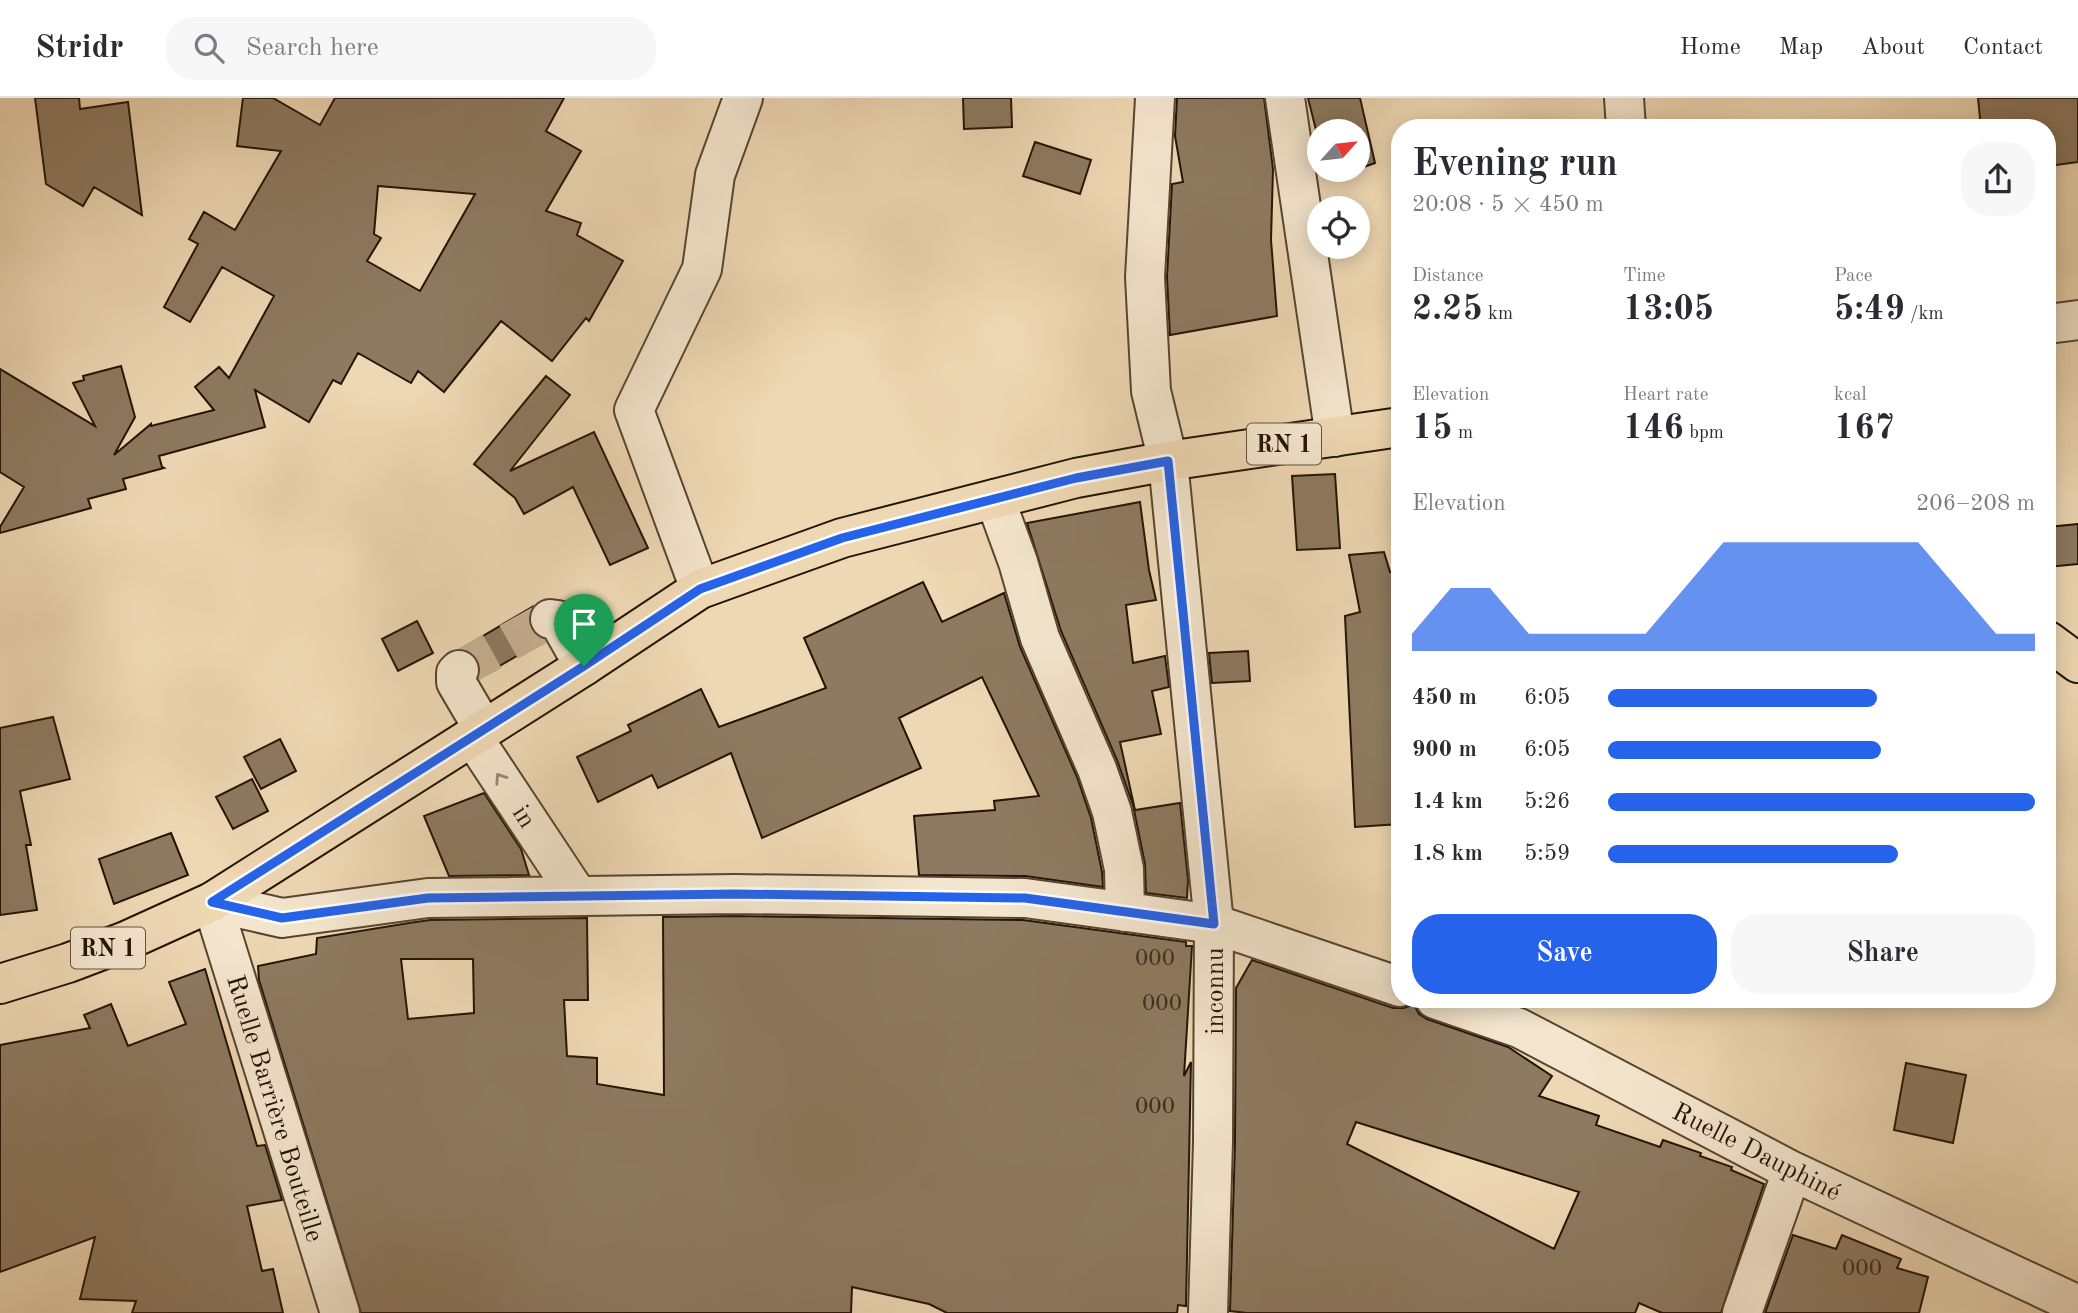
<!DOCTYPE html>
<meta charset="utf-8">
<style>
:root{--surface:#fff;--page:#f7f7f7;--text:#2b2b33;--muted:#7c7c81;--line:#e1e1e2;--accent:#2563eb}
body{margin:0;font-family:"Old Standard TT",serif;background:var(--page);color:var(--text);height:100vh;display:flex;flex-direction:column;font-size:26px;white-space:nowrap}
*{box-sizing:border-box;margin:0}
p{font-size:23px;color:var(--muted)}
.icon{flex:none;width:38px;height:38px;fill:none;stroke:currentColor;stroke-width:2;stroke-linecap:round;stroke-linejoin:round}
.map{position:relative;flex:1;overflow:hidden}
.side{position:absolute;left:1391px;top:21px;width:665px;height:889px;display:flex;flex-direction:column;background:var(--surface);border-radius:28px;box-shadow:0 4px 18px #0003}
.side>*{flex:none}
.needle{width:46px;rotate:63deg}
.controls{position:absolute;left:1307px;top:21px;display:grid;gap:14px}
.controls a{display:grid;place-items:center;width:63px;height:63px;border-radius:50%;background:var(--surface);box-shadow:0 4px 18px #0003;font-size:35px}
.pin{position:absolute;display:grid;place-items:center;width:60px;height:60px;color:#fff;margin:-72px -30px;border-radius:50% 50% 50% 0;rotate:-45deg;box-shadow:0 0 7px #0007}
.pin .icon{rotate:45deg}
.round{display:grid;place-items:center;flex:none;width:74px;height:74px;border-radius:28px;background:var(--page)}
.head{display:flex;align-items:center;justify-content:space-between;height:119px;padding:0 21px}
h1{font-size:38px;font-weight:700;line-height:52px}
.figures{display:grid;grid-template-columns:repeat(3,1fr);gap:10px;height:119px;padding:7px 21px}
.figures div{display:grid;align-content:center}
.figures b{font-size:35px;font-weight:700}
.figures small{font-size:19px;font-weight:400}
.figures p{font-size:19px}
.chart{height:196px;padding:14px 21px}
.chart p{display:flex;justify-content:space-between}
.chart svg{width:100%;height:126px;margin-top:7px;fill:var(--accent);opacity:.7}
.cta{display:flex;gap:14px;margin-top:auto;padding:14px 21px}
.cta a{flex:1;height:80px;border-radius:28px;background:var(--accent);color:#fff;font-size:28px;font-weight:700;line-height:80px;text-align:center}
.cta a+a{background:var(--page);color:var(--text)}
ul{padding:0 21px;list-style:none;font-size:23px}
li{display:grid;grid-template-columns:112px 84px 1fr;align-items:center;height:52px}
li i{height:18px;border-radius:9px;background:var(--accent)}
header{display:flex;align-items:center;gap:42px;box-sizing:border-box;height:98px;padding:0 35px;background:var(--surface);border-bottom:2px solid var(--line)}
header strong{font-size:33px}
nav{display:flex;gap:38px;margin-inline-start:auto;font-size:24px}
.search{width:490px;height:63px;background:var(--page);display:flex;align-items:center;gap:18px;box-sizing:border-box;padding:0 24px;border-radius:28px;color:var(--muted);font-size:26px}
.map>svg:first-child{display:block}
.building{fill:#8d7a60;stroke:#241407;stroke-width:2;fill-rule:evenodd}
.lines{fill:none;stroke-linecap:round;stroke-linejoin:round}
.minor-tunnel{stroke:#c6b191;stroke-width:38;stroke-dasharray:38 19;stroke-linecap:butt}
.minor-casing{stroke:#564532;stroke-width:42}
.major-casing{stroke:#241407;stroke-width:42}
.minor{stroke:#f4e6ce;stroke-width:38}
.major{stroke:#eed8b3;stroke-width:38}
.oneway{stroke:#968874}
.route-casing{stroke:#fff;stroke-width:14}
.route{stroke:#2563eb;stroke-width:9}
.labels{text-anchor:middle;stroke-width:5;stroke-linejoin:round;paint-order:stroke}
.number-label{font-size:23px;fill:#3e2e1d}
.shield{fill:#f4e6ce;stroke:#625343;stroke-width:2}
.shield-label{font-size:24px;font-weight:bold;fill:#241407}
.street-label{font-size:26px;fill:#241407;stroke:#f4e6ce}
</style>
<header>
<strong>Stridr</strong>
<div class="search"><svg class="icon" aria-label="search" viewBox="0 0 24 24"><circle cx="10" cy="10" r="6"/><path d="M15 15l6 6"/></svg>Search here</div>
<nav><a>Home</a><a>Map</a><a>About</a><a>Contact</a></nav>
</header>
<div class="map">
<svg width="2078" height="1215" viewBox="0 0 2078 1215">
<rect width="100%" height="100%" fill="#eed8b3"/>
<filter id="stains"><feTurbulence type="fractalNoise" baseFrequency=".00286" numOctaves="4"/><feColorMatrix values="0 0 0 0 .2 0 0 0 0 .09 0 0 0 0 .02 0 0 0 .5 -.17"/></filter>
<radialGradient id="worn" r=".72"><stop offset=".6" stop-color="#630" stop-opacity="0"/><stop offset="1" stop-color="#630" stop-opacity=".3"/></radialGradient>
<!-- building -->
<path class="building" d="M35,0H79L80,11L128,4L142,117L94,89L83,108L46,86Z
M243,0H273L320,27L335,0H564L546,33L581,53L546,113L581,125L577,137L623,163L589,223L586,220L552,263L501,223L444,294L418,273L411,285L358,255L341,286L333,282L309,324L255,292L265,329L159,358L162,369L164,370L123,381L126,391L88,401L91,410L0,435V429L24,389L0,374V271L95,328L73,285L84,282L83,278L121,268L135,319L114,357L151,326V328L214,312L195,289L219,269L229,280L274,198L222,169L190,224L164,209L198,146L189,141L204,114L235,132L281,53L237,48ZM378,88L475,96L420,193L367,163L381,140L374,136Z
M963,0H1011L1012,29L964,31Z
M1177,0H1264L1273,71L1271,142L1277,218L1170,237L1167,179L1172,86L1183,84L1175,38Z
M1308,0H1360L1375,65L1358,71V33H1320V48Z
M1978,0H2078V64L2048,68V30H1981Z
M1035,44L1091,62L1080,96L1023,78Z
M546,278L570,297L510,373L594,334L648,450L610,467L573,389L524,416L515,400L474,366Z
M1335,376L1340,450L1297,452L1292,378Z
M1140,404L1149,472L1156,502L1126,507L1133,565L1165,558L1169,589L1152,593L1161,636L1120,644L1135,712L1180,705L1188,782L1187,800L1146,795L1145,766L1133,707L1117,662L1061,533L1027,425Z
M2078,426V466L2048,469V429Z
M1384,454L1390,474L1400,472V726L1355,729L1345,518L1360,514L1349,457Z
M923,484L942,524L1004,495L1020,549L1077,679L1091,720L1102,774L1103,789L1025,778L919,777L914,718L995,712L994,703L1039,698L982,579L899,620L921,670L762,740L731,655L658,690L652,677L598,704L577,659L631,633L628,627L701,591L719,629L826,590L804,540Z
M532,509L528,519L530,529L536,538L544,542L479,580L480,567L475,557L461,551Z
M417,523L433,555L398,573L382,541Z
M1248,553L1250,583L1212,585L1209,555Z
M53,619L70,681L20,693L31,747H26L37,812L0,817V630Z
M280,641L296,673L261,691L244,659Z
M252,681L268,713L233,731L216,699Z
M484,695L521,751L529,777L449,778L424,718Z
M171,735L188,777L114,806L99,761Z
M735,818L1023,822L1186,844V848H1192L1184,978L1191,964L1186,1208L1178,1207L1177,1215H947L929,1206L852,1189L851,1215H361L259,882L258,868L316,856L317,840L409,825L430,822L587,820L588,902H564L567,958L597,960V986L664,997L663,819ZM401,861H473L474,915L408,921Z
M1252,862L1393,910H1404L1414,906L1419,916L1427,921L1508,949L1552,978L1539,998L1599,1018L1596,1027L1660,1049L1663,1042L1701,1055L1700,1058L1732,1069L1731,1072L1764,1086L1721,1215H1662L1639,1205L1635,1215H1247L1230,1213L1235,1045L1236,890ZM1356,1024L1579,1094L1554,1151L1347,1046Z
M205,871L257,1048L265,1047L282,1102L247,1108L262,1173L273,1171L283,1215H132L136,1203L80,1201L95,1139L0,1174V947L90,930L84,917L111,906L128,948L186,926L169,884Z
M1906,965L1966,977L1953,1045L1894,1032Z
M1793,1137L1836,1151L1842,1137L1901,1161L1897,1170L1928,1179L1919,1215H1765Z"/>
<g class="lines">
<!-- minor-tunnel -->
<path class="minor-tunnel" d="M459,572L550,521"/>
<!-- minor casing -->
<g class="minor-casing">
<path id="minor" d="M1155,0L1145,179L1151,293L1168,363L1214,826L1213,1044L1208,1215
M1285,0L1335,339
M1624,0L1626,30
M2048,226L2078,222
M995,401L1018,464L1040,540L1097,671L1112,714L1124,771L1125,814
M700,491L634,312L702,171L715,77L743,0
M550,521L558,522L584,568
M459,572L456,575V584L483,630
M472,638L578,798
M212,804L282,820L428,800L735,796L1025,800L1214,826L1400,889
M212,804L340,1215
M1435,901L1519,930L1792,1073L2078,1207
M1742,1215L1792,1073"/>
</g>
<!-- major casing -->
<g class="major-casing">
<path id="major" d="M2048,543L2078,565
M0,886L68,865L126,843L212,804L584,568L700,491L842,440L1076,380L1168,363L1400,329"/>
</g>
<!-- minor -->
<use href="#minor" class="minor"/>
<!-- major -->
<use href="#major" class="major"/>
</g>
<!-- one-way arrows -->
<defs><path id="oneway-chevron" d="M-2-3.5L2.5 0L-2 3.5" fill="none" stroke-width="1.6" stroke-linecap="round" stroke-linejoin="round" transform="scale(1.75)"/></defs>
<use class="oneway" href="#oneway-chevron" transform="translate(500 680) rotate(-123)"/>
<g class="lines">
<!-- route casing -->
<g class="route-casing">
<path id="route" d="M1168,363L1214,826L1025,800L735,796L428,800L282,820L212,804L584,568L700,491L842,440L1076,380Z"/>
</g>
<!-- route -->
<use href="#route" class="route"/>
</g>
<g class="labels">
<!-- number labels -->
<g class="number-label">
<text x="1155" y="867">000</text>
<text x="1162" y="912">000</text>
<text x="1155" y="1015">000</text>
<text x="1862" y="1177">000</text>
</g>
<!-- shield labels -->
<g class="shield">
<rect x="1247" y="325.5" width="74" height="41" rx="5"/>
<rect x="71" y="829.5" width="74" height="41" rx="5"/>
</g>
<g class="shield-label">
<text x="1284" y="354">RN 1</text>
<text x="108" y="858">RN 1</text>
</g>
<!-- street labels -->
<g class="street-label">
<text transform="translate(525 718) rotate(57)" y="9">in</text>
<text transform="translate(1214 893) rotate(-90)" y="9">inconnu</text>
<text transform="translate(276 1010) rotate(73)" y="9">Ruelle Barrière Bouteille</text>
<text transform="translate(1757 1053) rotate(27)" y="9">Ruelle Dauphiné</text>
</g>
</g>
<rect width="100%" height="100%" filter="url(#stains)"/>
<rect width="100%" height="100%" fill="url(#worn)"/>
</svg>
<div class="controls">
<a><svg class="needle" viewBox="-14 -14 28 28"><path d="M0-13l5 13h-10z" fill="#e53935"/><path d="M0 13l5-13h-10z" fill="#7c7c81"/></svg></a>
<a><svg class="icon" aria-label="locate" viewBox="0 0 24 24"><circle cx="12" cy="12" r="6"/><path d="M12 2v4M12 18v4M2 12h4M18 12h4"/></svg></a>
</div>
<div class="pin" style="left:584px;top:568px;background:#1e9e55"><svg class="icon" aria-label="arrive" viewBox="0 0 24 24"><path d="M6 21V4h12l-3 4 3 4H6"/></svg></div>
<section class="side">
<div class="head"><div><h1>Evening run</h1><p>20:08 · 5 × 450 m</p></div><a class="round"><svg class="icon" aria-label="share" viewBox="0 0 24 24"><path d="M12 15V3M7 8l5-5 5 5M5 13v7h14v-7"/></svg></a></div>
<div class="figures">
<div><p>Distance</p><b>2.25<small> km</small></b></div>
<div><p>Time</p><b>13:05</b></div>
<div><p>Pace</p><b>5:49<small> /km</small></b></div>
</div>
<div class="figures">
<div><p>Elevation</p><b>15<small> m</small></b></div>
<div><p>Heart rate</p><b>146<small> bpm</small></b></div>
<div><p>kcal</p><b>167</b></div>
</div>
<div class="chart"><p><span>Elevation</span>206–208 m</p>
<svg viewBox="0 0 160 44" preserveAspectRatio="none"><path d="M0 44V38L10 22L20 22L30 38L40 38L50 38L60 38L70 22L80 6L90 6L100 6L110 6L120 6L130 6L140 22L150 38L160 38V44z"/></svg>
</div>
<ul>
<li><b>450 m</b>6:05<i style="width:63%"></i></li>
<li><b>900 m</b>6:05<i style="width:64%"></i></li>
<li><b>1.4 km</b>5:26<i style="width:100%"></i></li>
<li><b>1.8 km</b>5:59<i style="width:68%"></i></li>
</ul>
<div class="cta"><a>Save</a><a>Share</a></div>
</section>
</div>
